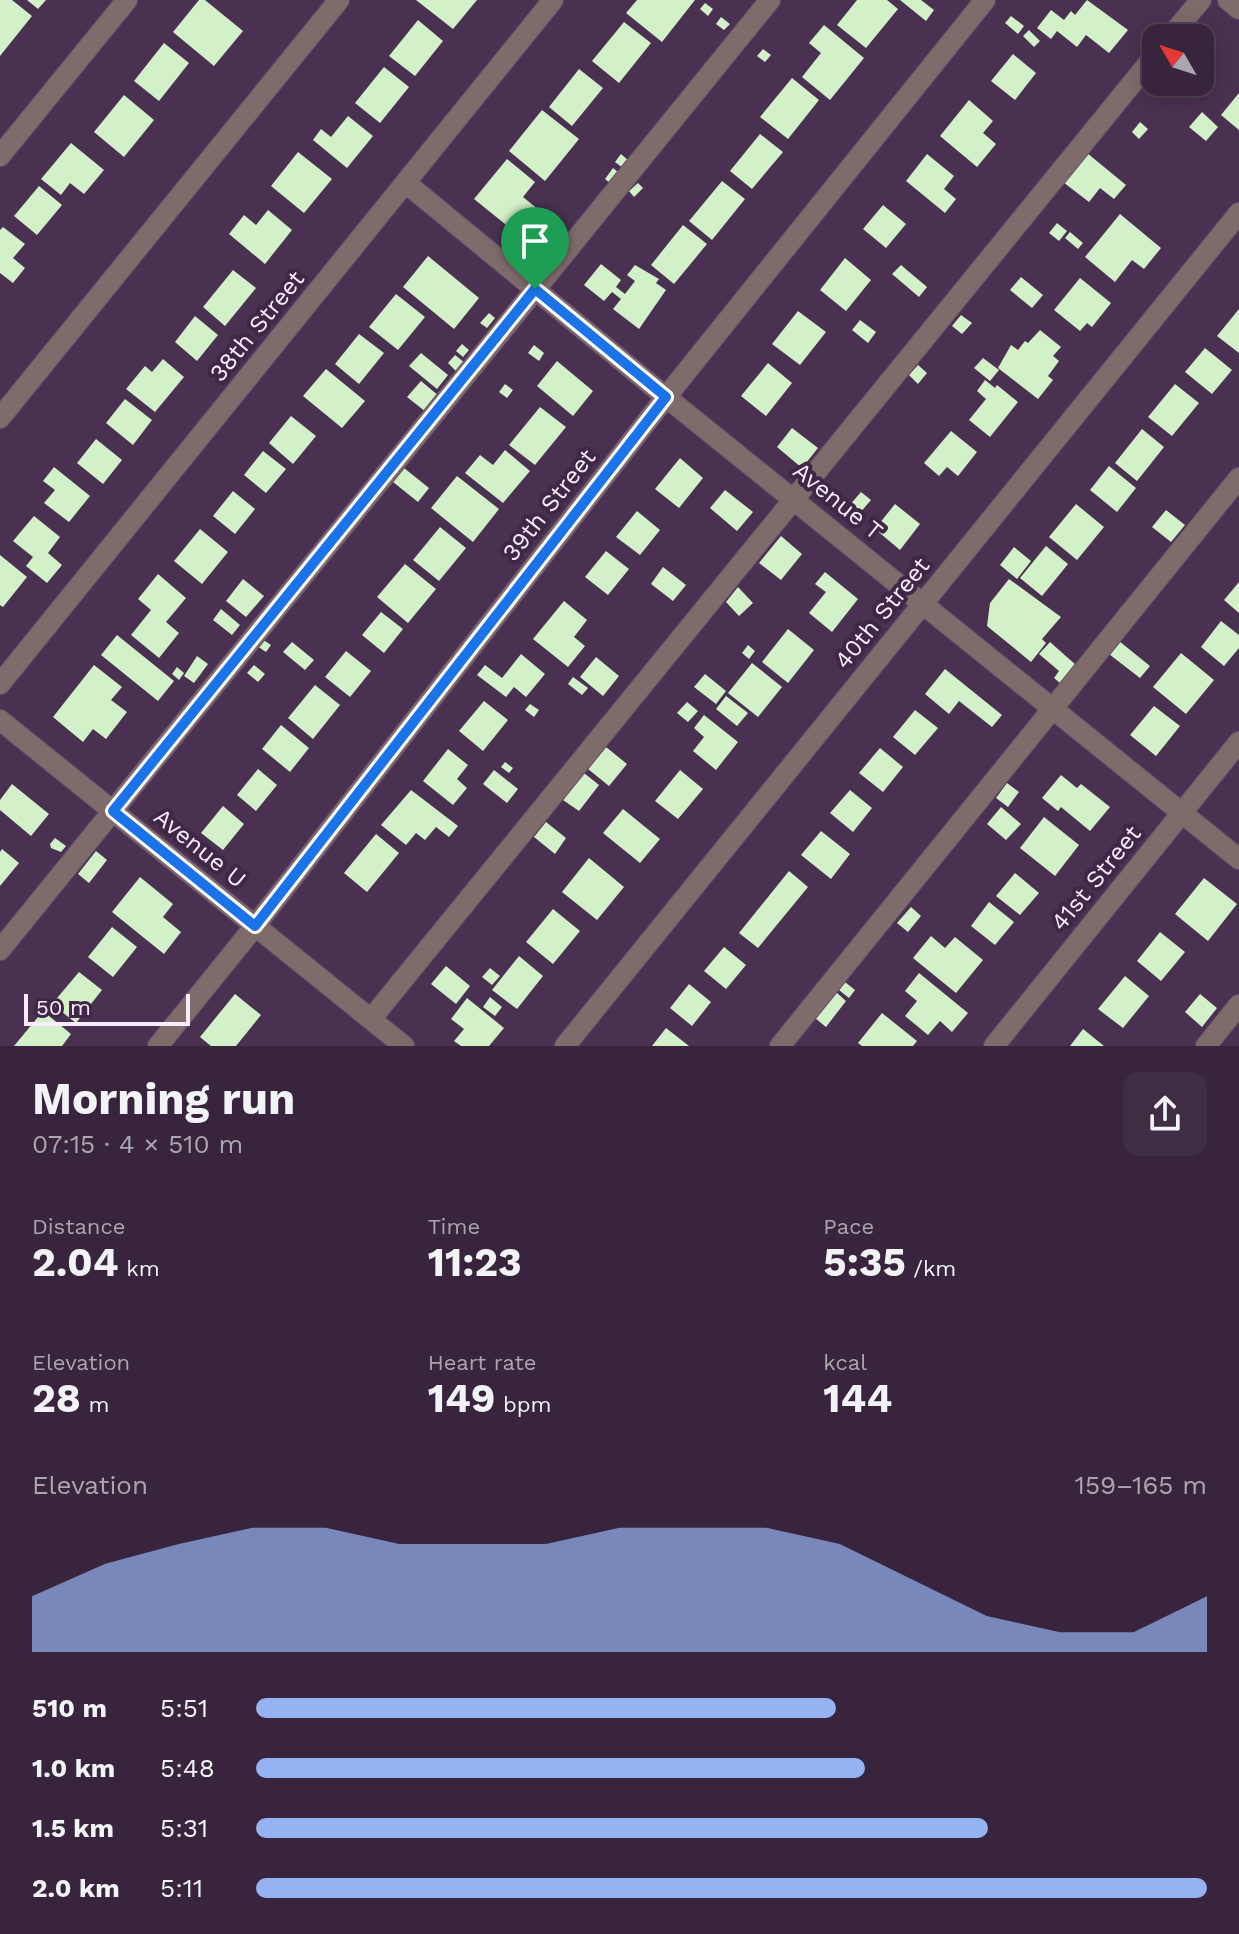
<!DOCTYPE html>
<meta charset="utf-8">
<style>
:root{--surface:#38253d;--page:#3f2d44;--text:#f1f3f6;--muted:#aba5b0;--line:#524257;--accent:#95b2f1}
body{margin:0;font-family:"Work Sans",sans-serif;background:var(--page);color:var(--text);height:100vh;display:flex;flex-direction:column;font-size:30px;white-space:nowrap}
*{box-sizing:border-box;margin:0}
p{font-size:26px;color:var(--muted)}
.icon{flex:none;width:44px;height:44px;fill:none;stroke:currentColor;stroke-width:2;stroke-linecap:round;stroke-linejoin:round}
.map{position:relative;height:1046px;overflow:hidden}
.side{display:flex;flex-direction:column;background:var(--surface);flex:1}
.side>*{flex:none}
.needle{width:52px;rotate:309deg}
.tools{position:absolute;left:1142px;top:24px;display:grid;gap:16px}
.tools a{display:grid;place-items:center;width:72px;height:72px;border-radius:16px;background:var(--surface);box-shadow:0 4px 20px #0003,0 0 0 2px var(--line);font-size:40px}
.scale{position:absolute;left:24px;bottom:20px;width:166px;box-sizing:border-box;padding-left:8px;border:4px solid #f9edfd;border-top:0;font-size:22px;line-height:28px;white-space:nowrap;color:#f9edfd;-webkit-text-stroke:6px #3f2746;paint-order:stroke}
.pin{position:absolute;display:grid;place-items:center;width:68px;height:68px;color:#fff;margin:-82px -34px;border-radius:50% 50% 50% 0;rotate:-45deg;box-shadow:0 0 8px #0007}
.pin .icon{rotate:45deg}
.round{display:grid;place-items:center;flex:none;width:84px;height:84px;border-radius:16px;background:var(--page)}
.overview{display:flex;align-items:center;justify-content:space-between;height:136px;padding:0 32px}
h1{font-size:44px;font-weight:700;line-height:60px}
.figures{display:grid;grid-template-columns:repeat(3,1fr);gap:12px;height:136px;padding:8px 32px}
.figures div{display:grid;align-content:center}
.figures b{font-size:40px;font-weight:700}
.figures small{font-size:22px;font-weight:400}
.figures p{font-size:22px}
.chart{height:224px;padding:16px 32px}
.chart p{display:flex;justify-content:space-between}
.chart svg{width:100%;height:144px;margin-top:8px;fill:var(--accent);opacity:.7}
ul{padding:0 32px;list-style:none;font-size:26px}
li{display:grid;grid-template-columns:128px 96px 1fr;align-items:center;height:60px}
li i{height:20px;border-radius:10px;background:var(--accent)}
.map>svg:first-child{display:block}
.building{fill:#d3f1c9}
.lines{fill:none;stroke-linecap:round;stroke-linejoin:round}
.minor-casing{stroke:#664f6d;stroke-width:22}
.minor{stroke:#806b6b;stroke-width:20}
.route-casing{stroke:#fff;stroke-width:16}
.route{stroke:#1a73e8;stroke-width:10}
.labels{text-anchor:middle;stroke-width:8;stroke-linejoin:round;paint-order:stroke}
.street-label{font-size:24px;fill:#f9edfd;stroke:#3f2746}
</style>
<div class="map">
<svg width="1239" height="1046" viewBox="0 0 1239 1046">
<rect width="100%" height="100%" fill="#4a3151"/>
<!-- building -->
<path class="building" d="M0,0H12L32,16L0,56Z
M27,0H46L38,9Z
M199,0H205L243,31L214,66L173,32Z
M416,0H477L453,29Z
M637,0H695L662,42L626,13Z
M857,0H887L898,9L866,48L837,25Z
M900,0H921L934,10L926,21Z
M1087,0L1128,30L1109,53L1086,35L1077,47L1057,31L1051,39L1037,28L1051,10L1064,20L1071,11L1075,15Z
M705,3L713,9L708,16L700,9Z
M1011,16L1024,26L1018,34L1005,23Z
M721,17L730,24L724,30L716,24Z
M418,20L443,41L415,76L389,56Z
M624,22L651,43L619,83L592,61Z
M824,25L864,58L830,100L802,77L821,53L809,43Z
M1029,30L1040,41L1034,47L1023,36Z
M164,43L189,63L159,101L134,81Z
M763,49L771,55L765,62L757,56Z
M1013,54L1036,73L1015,100L991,81Z
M1200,56L1215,68L1192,96L1175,82H1200Z
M384,67L409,87L380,123L355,103Z
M579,69L603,88L572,126L549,107Z
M792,78L819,100L788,139L760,117Z
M1239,93V130L1221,115Z
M124,95L154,120L124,157L94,132Z
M969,100L993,121L983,133L996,144L977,167L940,136Z
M542,110L579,139L545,181L509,151Z
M1202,112L1218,127L1206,141L1189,127Z
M348,116L373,136L347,168L313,140L321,129L331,137Z
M1140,122L1148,129L1139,139L1132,132Z
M760,134L783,152L752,189L730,171Z
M71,143L104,170L84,194L70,183L61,195L41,179Z
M298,152L332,179L304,213L271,186Z
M1087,153L1126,185L1114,199L1100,188L1089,202L1063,182Z
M621,154L629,161L623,168L615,162Z
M927,154L954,176L944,189L956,199L945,213L906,181Z
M507,159L535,182L523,197L550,219L530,244L474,199Z
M613,168L618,172L610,183L605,179Z
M722,181L745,199L712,240L689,221Z
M638,183L643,188L634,197L629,191Z
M39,186L62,205L37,235L14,216Z
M883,205L906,224L886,248L863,229Z
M268,210L292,230L265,264L229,234L244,215L256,225Z
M1120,214L1161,248L1144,269L1132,260L1115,282L1085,257Z
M1057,223L1067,231L1059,241L1049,233Z
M683,225L707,244L674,284L651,265Z
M3,227L25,244L13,258L25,268L13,283L0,273V230Z
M1070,232L1083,243L1078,249L1065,238Z
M428,256L479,298L454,329L403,287Z
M845,258L871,280L846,311L820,290Z
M601,264L621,280L616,287L625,294L635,281L627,275L635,265L659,279L656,283L666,290L639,329L613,309L621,299L612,292L604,301L584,285Z
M901,265L927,287L919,297L892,274Z
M233,270L256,288L225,326L203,307Z
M1021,277L1043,295L1032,308L1010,290Z
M1080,278L1111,303L1092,327L1087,323L1080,331L1054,310Z
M396,294L425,317L398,350L369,327Z
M1239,309V353L1217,336Z
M798,311L826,332L800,365L772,344Z
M489,313L495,318L487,328L480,323Z
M961,315L972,323L962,334L952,326Z
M195,316L218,335L197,361L175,342Z
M860,320L876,332L868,343L852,330Z
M1040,330L1061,347L1053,356L1059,361L1048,376L1053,380L1038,399L998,368L1011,345L1018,350L1025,341L1028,343Z
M359,334L384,353L359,384L335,364Z
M462,344L469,350L463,357L456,351Z
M534,345L544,353L539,361L528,353Z
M1205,348L1232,370L1212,394L1185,372Z
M421,353L448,375L437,389L409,366Z
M455,355L465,363L457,372L448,363Z
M983,358L999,370L990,381L974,368Z
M163,359L184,377L155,412L126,389L145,366L152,372Z
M557,361L593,391L573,416L537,386Z
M768,363L792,383L766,416L741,396Z
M918,365L927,373L918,384L909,375Z
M326,369L365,401L342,428L303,396Z
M985,380L995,388L997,385L1018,402L990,437L969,420L986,399L977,391Z
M421,381L439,396L426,412L407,397Z
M505,384L513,390L507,398L499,392Z
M1175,384L1199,403L1172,436L1148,417Z
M125,399L152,420L133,445L106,423Z
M540,407L566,427L535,465L509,445Z
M291,416L316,436L293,464L269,443Z
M792,428L818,448L802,468L777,447Z
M1142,429L1164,447L1137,481L1115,463Z
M951,431L977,452L958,476L947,467L939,476L924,463Z
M96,439L122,460L103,484L77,463Z
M505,450L530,471L503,503L465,473L480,455L493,465Z
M263,451L286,469L266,493L244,475Z
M680,458L703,478L679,508L655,489Z
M1109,466L1136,488L1117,512L1090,490Z
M54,467L90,496L69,522L44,503L55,490L43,481Z
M404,468L429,488L418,502L393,482Z
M457,476L499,509L473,542L431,508Z
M725,490L753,512L737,531L710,508Z
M233,491L255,509L235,534L213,516Z
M861,492L871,500L859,514L849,506Z
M895,504L920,524L900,550L875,529Z
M1076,504L1104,527L1077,560L1049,537Z
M1166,510L1185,525L1171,542L1152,527Z
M637,511L660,530L640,555L616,537Z
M34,516L60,537L48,553L62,565L47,583L26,566L33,557L13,541Z
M440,527L466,548L439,581L413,560Z
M200,529L228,552L202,584L174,561Z
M781,536L802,554L781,580L759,563Z
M1046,546L1068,564L1042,596L1020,578Z
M1014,547L1031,561L1017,579L1000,565Z
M606,551L629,569L608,595L585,577Z
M0,555L27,577L3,607L0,605Z
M405,564L436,589L408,623L377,597Z
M663,567L686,585L673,601L651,584Z
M825,572L858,599L832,632L809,613L826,592L815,584Z
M158,574L186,598L166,622L179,633L159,658L131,635L151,610L138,599Z
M243,579L264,596L246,617L226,601Z
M1009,579L1061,617L1042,639L1046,643L1031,662L987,626L990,603Z
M1239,582V613L1224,600Z
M738,587L753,603L739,616L726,602Z
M564,601L587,620L574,637L585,646L568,667L533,639Z
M221,609L240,625L232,635L213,620Z
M381,612L403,629L384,653L362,635Z
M1221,621L1239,635V648L1224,666L1201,647Z
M788,629L814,650L788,683L762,662Z
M117,635L174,681L158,701L101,655Z
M262,639L271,645L266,652L257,646Z
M1119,641L1150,666L1140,678L1109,654Z
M292,642L314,660L305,670L283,652Z
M1050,642L1076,665L1060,683L1054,678L1059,671L1039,654Z
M748,645L755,651L749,659L742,653Z
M346,651L371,671L350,697L325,677Z
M1181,653L1214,680L1186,714L1153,687Z
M521,654L545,674L526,697L514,687L506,697L477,675L485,665L502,678Z
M197,656L208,664L194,683L184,676Z
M596,657L619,676L603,696L580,677Z
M752,663L782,687L758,717L728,693Z
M94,665L122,687L111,700L127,712L106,739L93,729L83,742L53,717Z
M254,665L265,674L258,682L247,673Z
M177,667L184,673L179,680L172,674Z
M945,669L1002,715L992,727L959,701L949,714L925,694Z
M705,674L726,691L716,704L694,687Z
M573,677L588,688L582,695L568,684Z
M315,685L340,705L313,739L288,718Z
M726,696L748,713L737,726L716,709Z
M484,701L508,720L483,751L459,731Z
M687,702L698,711L688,722L677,713Z
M530,704L539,710L534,717L525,710Z
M1154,706L1180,726L1156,756L1130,735Z
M915,710L938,728L915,755L893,737Z
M704,715L738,742L716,770L693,751L704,737L694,728Z
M281,725L309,748L290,772L262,749Z
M606,747L627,764L609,786L588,769Z
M880,748L903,767L883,792L859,773Z
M448,749L468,765L457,779L467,788L453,805L423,781Z
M505,762L513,768L509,773L501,767Z
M258,769L277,785L256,811L237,795Z
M494,770L518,789L507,803L483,784Z
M680,770L703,789L678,819L655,801Z
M584,773L599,785L579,811L563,800Z
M1061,775L1077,788L1081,784L1110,807L1090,831L1061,807L1058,811L1042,798Z
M1007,783L1019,792L1008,807L996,798Z
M12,784L49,814L31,836L0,810V800Z
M411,790L458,826L449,837L436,827L425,840L416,833L406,845L381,825Z
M850,790L872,808L853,832L830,813Z
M223,806L244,824L223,850L201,833Z
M1001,807L1021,824L1006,840L987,824Z
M623,809L660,839L640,863L603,833Z
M1044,817L1079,845L1055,876L1020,848Z
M546,822L566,838L555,854L534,837Z
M821,831L850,854L831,879L801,855Z
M376,834L399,853L367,892L344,873Z
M55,838L66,846L61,852L51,848L50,844Z
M2,849L19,863L0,886V852Z
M96,851L107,860L89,883L78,874Z
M589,858L624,887L597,920L562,892Z
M789,871L808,887L758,948L739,933Z
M1015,873L1039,893L1020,915L996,896Z
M140,877L173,904L163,917L181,932L164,954L112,912Z
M1204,878L1237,904L1208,941L1175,914Z
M989,902L1014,922L995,945L971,926Z
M911,907L921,916L908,932L897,923Z
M553,909L580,931L553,964L526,942Z
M112,927L137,947L113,977L88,957Z
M1160,932L1185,952L1161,981L1137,961Z
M931,936L945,948L955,937L983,960L956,993L913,958Z
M724,947L746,965L726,989L704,971Z
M519,956L543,976L517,1009L492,990Z
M446,966L470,986L456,1004L431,984Z
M490,968L500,976L492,985L482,977Z
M79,972L102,990L76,1023L52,1004Z
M919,973L968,1013L952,1032L940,1021L928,1035L905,1016L917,1001L905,991Z
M1125,976L1149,996L1123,1028L1098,1009Z
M845,982L855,990L849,998L839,990Z
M689,984L711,1002L692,1026L670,1008Z
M836,992L846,1001L826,1027L815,1018Z
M235,994L261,1015L236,1046H211L200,1037Z
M1200,994L1217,1008L1202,1027L1185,1012Z
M490,997L502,1007L495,1016L483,1007Z
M467,998L504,1028L489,1046H461L454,1041L464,1029L451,1019Z
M43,1011L71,1034L62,1046H14Z
M882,1013L917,1041L913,1046H862L858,1043Z
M666,1028L689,1046H652Z
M1083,1029L1104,1046H1070Z"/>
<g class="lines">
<!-- minor casing -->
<g class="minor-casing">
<path id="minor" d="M1228,0L1239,9
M1169,38L1201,0
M0,156L127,0
M406,183L666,397L1239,859
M0,418L339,0
M0,684L553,0
M0,720L404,1046
M0,950L770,0
M371,1019L1156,54
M158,1046L255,926L666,397L985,0
M565,1046L1239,213
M780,1046L1239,478
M994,1046L1239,742
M1206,1046L1239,1005"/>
</g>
<!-- minor -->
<use href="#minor" class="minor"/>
</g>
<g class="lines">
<!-- route casing -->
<g class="route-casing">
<path id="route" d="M535,289L666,397L255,926L113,811Z"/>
</g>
<!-- route -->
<use href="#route" class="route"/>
</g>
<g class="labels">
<!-- street labels -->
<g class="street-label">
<text transform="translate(257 326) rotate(-51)" y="8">38th Street</text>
<text transform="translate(838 501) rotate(39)" y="8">Avenue T</text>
<text transform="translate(549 505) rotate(-52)" y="8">39th Street</text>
<text transform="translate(882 613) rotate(-51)" y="8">40th Street</text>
<text transform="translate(200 848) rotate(39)" y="8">Avenue U</text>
<text transform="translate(1096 878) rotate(-51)" y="8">41st Street</text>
</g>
</g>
</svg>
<div class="tools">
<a><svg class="needle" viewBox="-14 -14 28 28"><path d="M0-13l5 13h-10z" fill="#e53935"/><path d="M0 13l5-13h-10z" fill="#aba5b0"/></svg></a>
</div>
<div class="scale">50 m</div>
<div class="pin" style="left:535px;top:289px;background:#1e9e55"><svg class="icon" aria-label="arrive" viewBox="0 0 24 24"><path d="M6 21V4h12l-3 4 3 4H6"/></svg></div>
</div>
<section class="side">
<div class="overview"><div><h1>Morning run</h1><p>07:15 · 4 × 510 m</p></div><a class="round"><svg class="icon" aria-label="share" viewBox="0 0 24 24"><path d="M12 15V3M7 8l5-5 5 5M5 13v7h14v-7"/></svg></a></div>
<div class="figures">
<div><p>Distance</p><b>2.04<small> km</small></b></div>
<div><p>Time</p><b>11:23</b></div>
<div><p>Pace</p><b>5:35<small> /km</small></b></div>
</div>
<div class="figures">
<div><p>Elevation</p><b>28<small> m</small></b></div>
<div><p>Heart rate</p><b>149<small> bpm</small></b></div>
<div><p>kcal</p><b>144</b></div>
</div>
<div class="chart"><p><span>Elevation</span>159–165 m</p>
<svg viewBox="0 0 160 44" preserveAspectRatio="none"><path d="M0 44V27L10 17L20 11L30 6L40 6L50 11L60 11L70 11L80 6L90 6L100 6L110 11L120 22L130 33L140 38L150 38L160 27V44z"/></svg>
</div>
<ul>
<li><b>510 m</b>5:51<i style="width:61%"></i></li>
<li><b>1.0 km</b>5:48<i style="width:64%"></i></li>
<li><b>1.5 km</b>5:31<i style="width:77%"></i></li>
<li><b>2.0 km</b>5:11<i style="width:100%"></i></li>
</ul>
</section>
